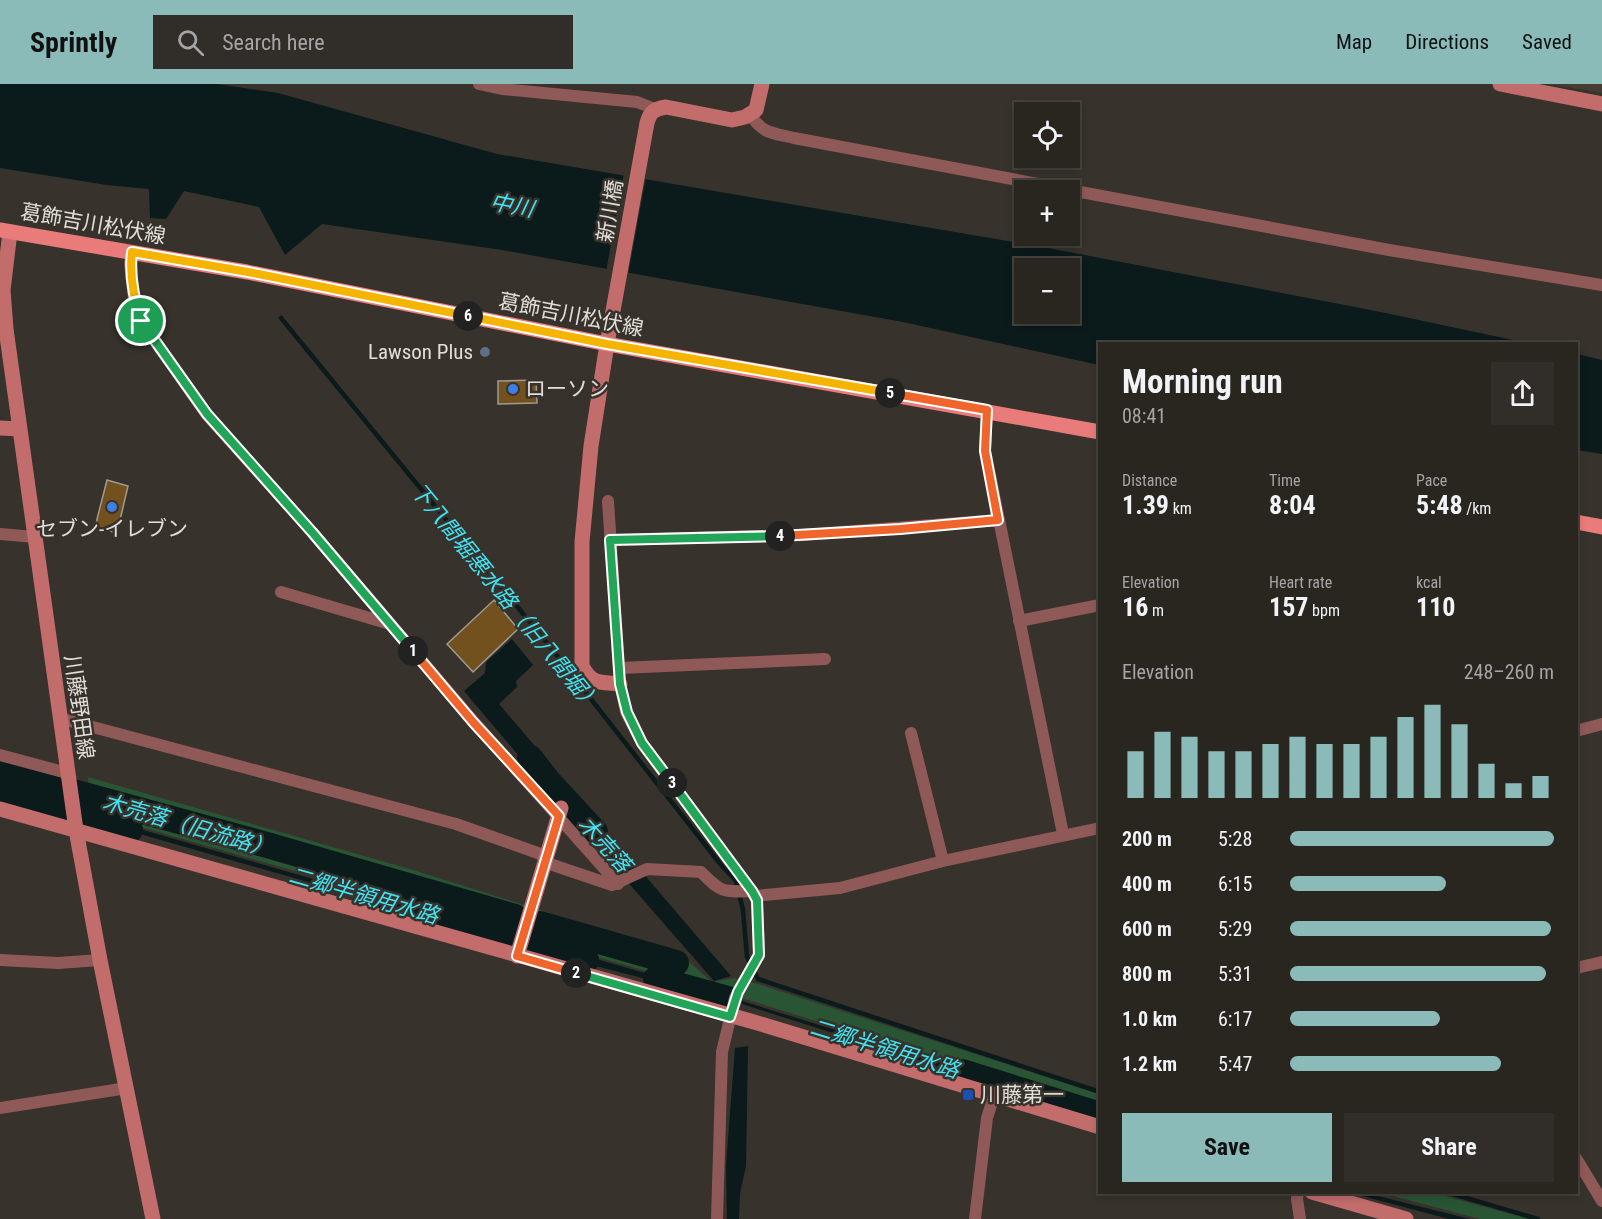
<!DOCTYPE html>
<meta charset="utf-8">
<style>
:root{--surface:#292620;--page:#312e29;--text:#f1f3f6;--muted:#a5a5a5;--line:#45433e;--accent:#8bbbb9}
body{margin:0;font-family:"Roboto Condensed","Noto Sans JP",sans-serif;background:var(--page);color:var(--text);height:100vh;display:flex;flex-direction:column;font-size:22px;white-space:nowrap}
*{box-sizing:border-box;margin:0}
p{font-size:20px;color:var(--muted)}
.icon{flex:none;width:33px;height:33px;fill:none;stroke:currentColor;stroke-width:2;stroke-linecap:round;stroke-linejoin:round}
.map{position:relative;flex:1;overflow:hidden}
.sheet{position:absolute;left:1098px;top:258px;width:480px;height:852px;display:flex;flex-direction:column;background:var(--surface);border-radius:0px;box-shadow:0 3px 9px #0003,0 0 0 2px var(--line)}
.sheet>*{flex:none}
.fabs{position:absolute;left:1014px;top:18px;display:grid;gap:12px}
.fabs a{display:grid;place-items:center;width:66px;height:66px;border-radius:0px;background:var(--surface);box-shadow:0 3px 9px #0003,0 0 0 2px var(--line);font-size:30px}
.pin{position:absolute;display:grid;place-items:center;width:51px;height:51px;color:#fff;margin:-26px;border:3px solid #fff;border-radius:50%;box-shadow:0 2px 6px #0007}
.km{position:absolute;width:30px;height:30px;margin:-15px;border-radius:50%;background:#222;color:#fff;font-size:16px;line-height:30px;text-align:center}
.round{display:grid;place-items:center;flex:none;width:63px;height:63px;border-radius:0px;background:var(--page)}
.overview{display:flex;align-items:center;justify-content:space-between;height:102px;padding:0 24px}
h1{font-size:33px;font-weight:700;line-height:45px}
.metrics{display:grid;grid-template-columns:repeat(3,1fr);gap:9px;height:102px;padding:6px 24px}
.metrics div{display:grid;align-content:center}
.metrics b{font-size:26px;font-weight:700}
.metrics small{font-size:16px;font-weight:400}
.metrics p{font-size:16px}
.chart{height:168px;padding:12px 24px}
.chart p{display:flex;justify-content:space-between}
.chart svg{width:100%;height:108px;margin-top:6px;stroke:var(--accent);stroke-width:6}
.cta{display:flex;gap:12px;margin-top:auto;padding:12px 24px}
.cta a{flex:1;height:69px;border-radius:0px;background:var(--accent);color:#111;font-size:24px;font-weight:700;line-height:69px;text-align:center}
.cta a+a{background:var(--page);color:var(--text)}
ul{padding:0 24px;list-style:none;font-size:20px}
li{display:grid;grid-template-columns:96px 72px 1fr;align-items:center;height:45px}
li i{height:15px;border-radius:8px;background:var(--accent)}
header{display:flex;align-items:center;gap:36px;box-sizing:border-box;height:84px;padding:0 30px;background:var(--accent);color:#111}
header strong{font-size:28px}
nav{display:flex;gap:33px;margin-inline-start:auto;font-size:21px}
.search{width:420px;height:54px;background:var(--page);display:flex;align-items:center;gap:15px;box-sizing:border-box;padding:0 21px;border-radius:0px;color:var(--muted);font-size:22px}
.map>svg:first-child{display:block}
.built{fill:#453d31}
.green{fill:#295535}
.water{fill:#0b1a1b;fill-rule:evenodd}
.pier{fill:#37322b}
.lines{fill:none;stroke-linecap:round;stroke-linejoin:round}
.stream{stroke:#0b1a1b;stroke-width:4.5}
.river{stroke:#0b1a1b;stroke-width:26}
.building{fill:#73511f;stroke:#a09a92;stroke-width:1.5}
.street{stroke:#8f5958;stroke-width:12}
.secondary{stroke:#c26d6c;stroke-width:15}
.primary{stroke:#e97b7b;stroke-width:15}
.split-1-casing{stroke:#fff;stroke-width:12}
.split-2-casing{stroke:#fff;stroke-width:12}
.split-3-casing{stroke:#fff;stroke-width:12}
.split-4-casing{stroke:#fff;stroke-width:12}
.split-5-casing{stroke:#fff;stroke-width:12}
.split-6-casing{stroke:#fff;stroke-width:12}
.split-7-casing{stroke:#fff;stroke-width:12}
.split-1{stroke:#22a559;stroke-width:8}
.split-2{stroke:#f0652b;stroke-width:8}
.split-3{stroke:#22a559;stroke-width:8}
.split-4{stroke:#22a559;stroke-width:8}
.split-5{stroke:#f0652b;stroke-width:8}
.split-6{stroke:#f5b400;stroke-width:8}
.split-7{stroke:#f5b400;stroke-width:8}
.service-dot{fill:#5c6f8a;stroke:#37322b;stroke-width:2}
.shop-dot{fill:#3f7fe0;stroke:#37322b;stroke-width:2}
.transit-dot{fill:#1a4fb4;stroke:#37322b;stroke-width:2}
.labels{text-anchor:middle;stroke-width:5;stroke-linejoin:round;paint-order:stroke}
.street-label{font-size:21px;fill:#e1ddd9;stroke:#37322b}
.poi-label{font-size:21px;fill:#e1ddd9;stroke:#37322b;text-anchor:start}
.water-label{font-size:22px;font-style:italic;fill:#41e2f3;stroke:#37322b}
</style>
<header>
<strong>Sprintly</strong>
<div class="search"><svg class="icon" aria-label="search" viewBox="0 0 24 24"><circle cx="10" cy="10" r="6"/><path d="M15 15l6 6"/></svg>Search here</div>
<nav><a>Map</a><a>Directions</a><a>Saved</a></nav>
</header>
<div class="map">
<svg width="1602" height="1135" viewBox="0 0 1602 1135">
<rect width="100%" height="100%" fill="#37322b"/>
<!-- built -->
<path class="built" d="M1548,0H1602V9Z"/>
<!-- green -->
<path class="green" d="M88,693L413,786L680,870L712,898L734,894L758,900L1099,1010V1026L755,918L91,729Z
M1382,1109H1434L1529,1135H1480Z"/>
<!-- water -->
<path class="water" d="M0,0H217L278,9L497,70L1043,163L1376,227L1527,259L1100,260L1099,281L903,238L502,166L322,140L285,171L259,123L184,107L166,135L150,134L149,105L107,101L0,84ZM1024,184H1070V230H1024Z
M1577,270L1602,276V370L1577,366Z
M512,555L533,581L516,597L517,603L499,620L557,688L551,704H546L464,607L485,589L486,578Z
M0,705L53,721L50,725L0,711Z
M576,711L731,892L714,897L570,732Z
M98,733L421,826L420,830L98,738Z
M430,827L491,845L485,850L428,833Z
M555,863L690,902L689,906L553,871Z
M742,917L997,996L996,1001L742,920Z
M748,962L746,1082L740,1109L739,1135H727L726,1082L735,964Z
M1005,999L1099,1029V1033L1004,1004Z
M1351,1109H1366L1470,1135H1449Z"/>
<!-- pier -->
<path class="pier" d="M624,89L646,93L628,191L606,188Z"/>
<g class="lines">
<!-- stream -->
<path class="stream" d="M281,234L547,559L721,781L736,797L743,826L747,873L758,895L1100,1008
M1446,1108L1538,1135"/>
<!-- river -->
<path class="river" d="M530,674L548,697L595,748
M0,688L267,761L515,833
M0,708L130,746
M387,820L586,876
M540,840L676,879
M656,895L728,915
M962,988L1100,1031"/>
</g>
<!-- building -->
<path class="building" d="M536,296L537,319L498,320V297Z
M107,396L128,402L117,449L95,443Z
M494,516L518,545L473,588L447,560Z"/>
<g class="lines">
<!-- street -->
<path class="street" d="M479,0L502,5L637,18L655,25
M750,30C762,50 773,49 794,54L1389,166L1602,201
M132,168L130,179L134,215L141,237L207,331L312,448L473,637L618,800
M987,326L985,367L1063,750
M608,417L620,600L626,628L642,659L752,807L757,816L759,871L735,914L722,968L717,1135
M0,450L35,453
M610,456L802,451L998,436
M281,508L390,540
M1019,537L1100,521
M620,584L825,575
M59,634L456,740L546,772
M1576,647L1602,640
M911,649L943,777
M0,671L67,689
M544,778L612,801L647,785L701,788C722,809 722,808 752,807
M755,812L840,804L943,777L1100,744
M0,876L58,879L100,876
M1576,884L1602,878
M0,1024L127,1004
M1576,1074L1602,1117
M1298,1108L1297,1115L1300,1135
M975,1135L987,1034L994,1012"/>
<!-- secondary -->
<path class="secondary" d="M1500,0L1602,20
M10,148L3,206L6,245L76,746L100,876L153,1135
M0,344L20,345
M620,600C600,598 592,601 582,582V458L591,362L607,260L647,39C650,28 654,25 666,23L732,36L745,33L756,26L762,0
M0,725L754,938L1100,1043
M517,872L561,724
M1312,1108L1406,1135"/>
<!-- primary -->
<path class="primary" d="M0,146L247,188L607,260L1100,348
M1576,438L1602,443"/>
</g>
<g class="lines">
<!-- split-1 casing -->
<g class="split-1-casing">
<path id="split-1" d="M141,237L207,330L312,448L413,567"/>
</g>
<!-- split-2 casing -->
<g class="split-2-casing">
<path id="split-2" d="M413,567L473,638L559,732L517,872L576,889"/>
</g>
<!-- split-3 casing -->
<g class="split-3-casing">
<path id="split-3" d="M576,889L730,933L738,908L759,871L757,816L752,807L672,699"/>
</g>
<!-- split-4 casing -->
<g class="split-4-casing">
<path id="split-4" d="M672,699L642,659L627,628L620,600L610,456L780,452"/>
</g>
<!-- split-5 casing -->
<g class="split-5-casing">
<path id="split-5" d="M780,452L900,445L998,436L985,367L987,326L890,309"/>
</g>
<!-- split-6 casing -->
<g class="split-6-casing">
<path id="split-6" d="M468,232L607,260L890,309"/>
</g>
<!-- split-7 casing -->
<g class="split-7-casing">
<path id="split-7" d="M141,237C134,215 129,192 132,168L248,188L468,232"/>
</g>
<!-- split-1 -->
<use href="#split-1" class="split-1"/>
<!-- split-2 -->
<use href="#split-2" class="split-2"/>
<!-- split-3 -->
<use href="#split-3" class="split-3"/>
<!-- split-4 -->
<use href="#split-4" class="split-4"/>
<!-- split-5 -->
<use href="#split-5" class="split-5"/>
<!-- split-6 -->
<use href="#split-6" class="split-6"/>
<!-- split-7 -->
<use href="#split-7" class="split-7"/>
</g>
<!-- markers -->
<circle class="service-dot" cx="485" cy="268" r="6"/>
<g class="shop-dot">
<circle cx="513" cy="305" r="6"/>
<circle cx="112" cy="423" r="6"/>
</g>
<rect class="transit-dot" x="962" y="1005" width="12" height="12" rx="3"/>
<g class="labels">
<!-- street labels -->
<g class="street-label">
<text transform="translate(610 127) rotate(-80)" y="7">新川橋</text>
<text transform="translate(93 140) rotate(10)" y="7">葛飾吉川松伏線</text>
<text transform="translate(571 231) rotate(11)" y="7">葛飾吉川松伏線</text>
<text transform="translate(79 623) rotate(82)" y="7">川藤野田線</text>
</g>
<!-- poi labels -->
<g class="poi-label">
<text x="473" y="275" text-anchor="end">Lawson Plus</text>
<text x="525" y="312">ローソン</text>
<text x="112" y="452" text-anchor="middle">セブン-イレブン</text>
<text x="980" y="1018">川藤第一</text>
</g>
<!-- water labels -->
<g class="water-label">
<text transform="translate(512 121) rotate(11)" y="8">中川</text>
<text transform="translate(506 513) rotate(51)" y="8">下八間堀悪水路（旧八間堀）</text>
<text transform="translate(188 741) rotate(16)" y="8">木売落（旧流路）</text>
<text transform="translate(605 760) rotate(48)" y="8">木売落</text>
<text transform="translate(364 811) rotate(16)" y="8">二郷半領用水路</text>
<text transform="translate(885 964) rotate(17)" y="8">二郷半領用水路</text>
</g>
</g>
</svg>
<div class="fabs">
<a><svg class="icon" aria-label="locate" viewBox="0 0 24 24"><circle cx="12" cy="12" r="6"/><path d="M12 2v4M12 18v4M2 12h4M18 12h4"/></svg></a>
<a>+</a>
<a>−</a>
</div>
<div class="pin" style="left:141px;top:237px;background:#1e9e55"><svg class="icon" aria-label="arrive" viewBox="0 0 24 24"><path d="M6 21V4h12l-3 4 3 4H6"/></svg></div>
<b class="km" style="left:413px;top:567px">1</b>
<b class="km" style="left:576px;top:889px">2</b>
<b class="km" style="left:672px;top:699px">3</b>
<b class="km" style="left:780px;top:452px">4</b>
<b class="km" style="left:890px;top:309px">5</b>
<b class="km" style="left:468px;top:232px">6</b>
<section class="sheet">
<div class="overview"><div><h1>Morning run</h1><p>08:41</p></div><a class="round"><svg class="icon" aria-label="share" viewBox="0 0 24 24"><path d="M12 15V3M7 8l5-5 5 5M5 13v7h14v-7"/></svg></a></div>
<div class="metrics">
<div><p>Distance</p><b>1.39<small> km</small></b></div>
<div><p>Time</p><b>8:04</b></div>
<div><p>Pace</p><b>5:48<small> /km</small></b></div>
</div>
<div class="metrics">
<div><p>Elevation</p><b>16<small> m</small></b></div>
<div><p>Heart rate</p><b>157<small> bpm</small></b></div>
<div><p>kcal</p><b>110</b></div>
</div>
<div class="chart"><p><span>Elevation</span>248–260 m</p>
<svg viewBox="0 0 160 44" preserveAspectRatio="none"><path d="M5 44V25M15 44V17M25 44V19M35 44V25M45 44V25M55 44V22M65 44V19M75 44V22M85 44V22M95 44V19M105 44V11M115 44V6M125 44V14M135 44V30M145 44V38M155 44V35"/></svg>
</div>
<ul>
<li><b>200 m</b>5:28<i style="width:100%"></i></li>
<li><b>400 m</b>6:15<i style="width:59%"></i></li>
<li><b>600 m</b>5:29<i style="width:99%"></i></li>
<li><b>800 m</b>5:31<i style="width:97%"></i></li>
<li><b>1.0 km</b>6:17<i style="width:57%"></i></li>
<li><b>1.2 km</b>5:47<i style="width:80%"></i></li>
</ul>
<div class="cta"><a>Save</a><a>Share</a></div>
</section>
</div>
